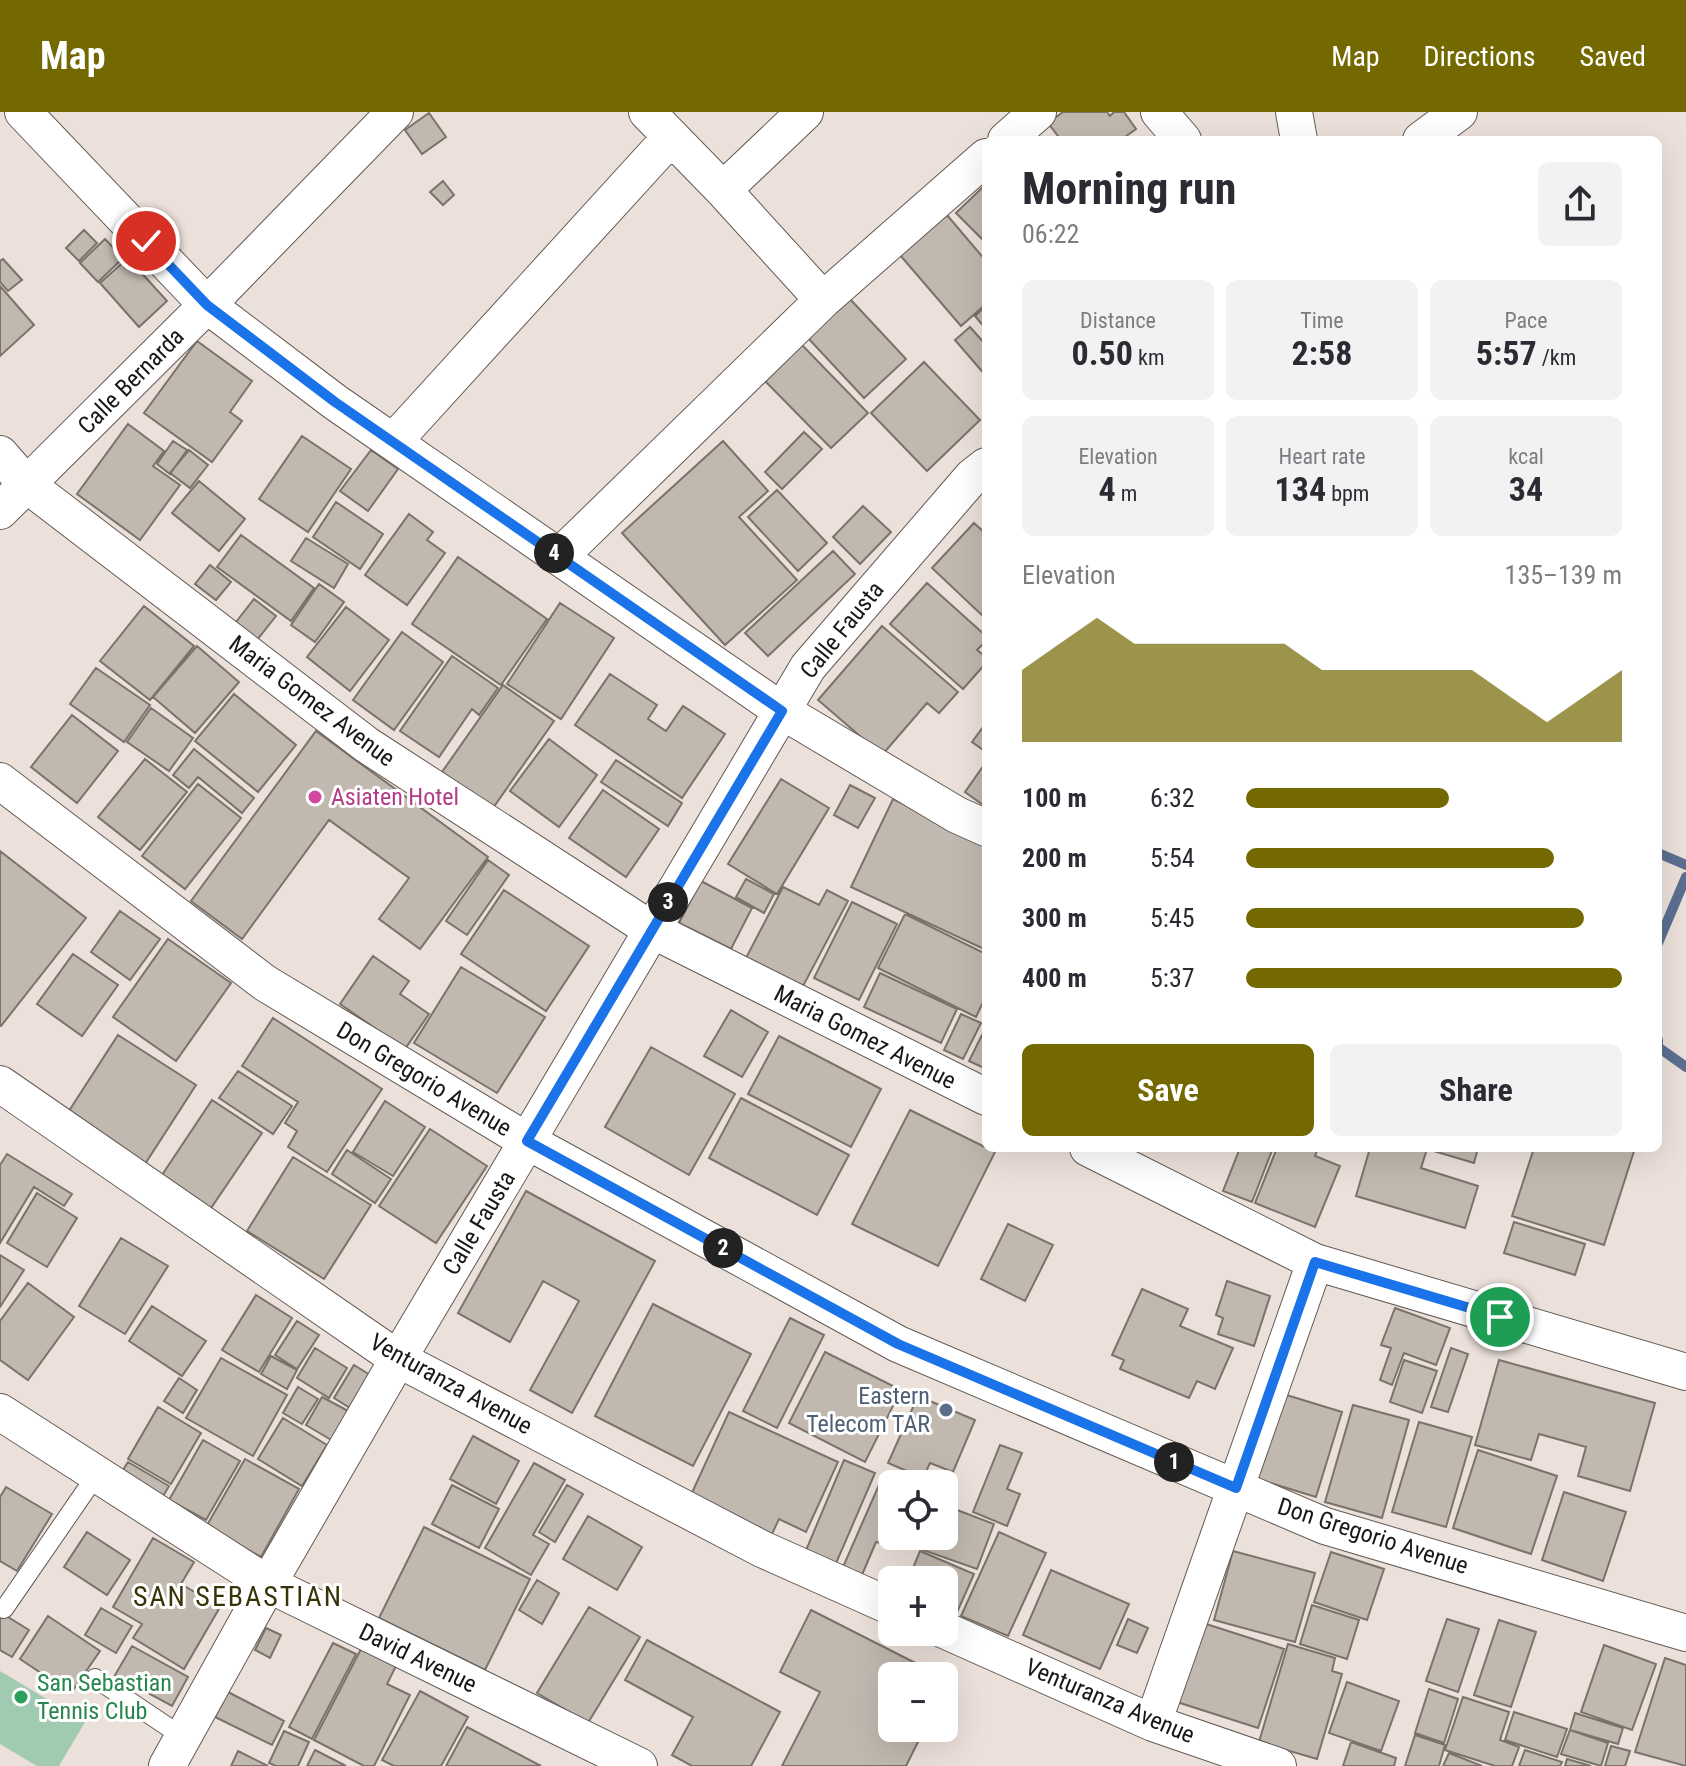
<!DOCTYPE html>
<meta charset="utf-8">
<style>
:root{--surface:#fff;--page:#f2f2f3;--text:#2b2b33;--muted:#7c7c81;--accent:#746800}
body{margin:0;font-family:"Roboto Condensed",sans-serif;background:var(--page);color:var(--text);height:100vh;display:flex;flex-direction:column;font-size:30px;white-space:nowrap}
*{box-sizing:border-box;margin:0}
p{font-size:26px;color:var(--muted)}
.icon{flex:none;width:44px;height:44px;fill:none;stroke:currentColor;stroke-width:2;stroke-linecap:round;stroke-linejoin:round}
.map{position:relative;flex:1;overflow:hidden}
.drawer{position:absolute;left:982px;top:24px;width:680px;height:1016px;display:flex;flex-direction:column;background:var(--surface);border-radius:12px;box-shadow:0 8px 32px #0002}
.drawer>*{flex:none}
.buttons{position:absolute;left:878px;top:1358px;display:grid;gap:16px}
.buttons a{display:grid;place-items:center;width:80px;height:80px;border-radius:12px;background:var(--surface);box-shadow:0 8px 32px #0002;font-size:40px}
.pin{position:absolute;display:grid;place-items:center;width:68px;height:68px;color:#fff;margin:-34px;border:4px solid #fff;border-radius:50%;box-shadow:0 2px 8px #0007}
.km{position:absolute;width:40px;height:40px;margin:-20px;border-radius:50%;background:#222;color:#fff;font-size:22px;line-height:40px;text-align:center}
.round{display:grid;place-items:center;flex:none;width:84px;height:84px;border-radius:12px;background:var(--page)}
.overview{display:flex;align-items:center;justify-content:space-between;height:136px;padding:0 40px}
h1{font-size:44px;font-weight:700;line-height:60px}
.figures{display:grid;grid-template-columns:repeat(3,1fr);gap:12px;height:136px;padding:8px 40px}
.figures div{display:grid;align-content:center;border-radius:12px;background:var(--page);text-align:center}
.figures b{font-size:34px;font-weight:700}
.figures small{font-size:22px;font-weight:400}
.figures p{font-size:22px}
.chart{height:224px;padding:16px 40px}
.chart p{display:flex;justify-content:space-between}
.chart svg{width:100%;height:144px;margin-top:8px;fill:var(--accent);opacity:.7}
.cta{display:flex;gap:16px;margin-top:auto;padding:16px 40px}
.cta a{flex:1;height:92px;border-radius:12px;background:var(--accent);color:#fff;font-size:32px;font-weight:700;line-height:92px;text-align:center}
.cta a+a{background:var(--page);color:var(--text)}
ul{padding:0 40px;list-style:none;font-size:26px}
li{display:grid;grid-template-columns:128px 96px 1fr;align-items:center;height:60px}
li i{height:20px;border-radius:10px;background:var(--accent)}
header{display:flex;align-items:center;gap:48px;box-sizing:border-box;height:112px;padding:0 40px;background:var(--accent);color:#fff}
header strong{font-size:38px}
nav{display:flex;gap:44px;margin-inline-start:auto;font-size:28px}
.map>svg:first-child{display:block}
.green{fill:#a0cbb1}
.lines{fill:none;stroke-linecap:round;stroke-linejoin:round}
.stream{stroke:#5c6f91;stroke-width:10}
.building{fill:#c1b9af;stroke:#7b736b;stroke-width:2}
.service-casing{stroke:#635a54;stroke-width:20}
.minor-casing{stroke:#635a54;stroke-width:38}
.service{stroke:#fff;stroke-width:18}
.minor{stroke:#fff;stroke-width:36}
.route-casing{stroke:#fff;stroke-width:16}
.route{stroke:#1a73e8;stroke-width:10}
.hotel-dot{fill:#d1479c;stroke:#fff;stroke-width:3}
.service-dot{fill:#5c6f8a;stroke:#fff;stroke-width:3}
.leisure-dot{fill:#2e9e5b;stroke:#fff;stroke-width:3}
.labels{text-anchor:middle;stroke-width:6;stroke-linejoin:round;paint-order:stroke}
.street-label{font-size:24px;fill:#1a1614;stroke:#fff}
.hotel-label{font-size:24px;fill:#b23c85;stroke:#fff;text-anchor:start}
.service-label{font-size:24px;fill:#4e5e75;stroke:#fff;text-anchor:end}
.leisure-label{font-size:24px;fill:#27864d;stroke:#fff;text-anchor:start}
.quarter-label{font-size:28px;letter-spacing:2px;fill:#393408;stroke:#fff}
</style>
<header>
<strong>Map</strong>
<nav><a>Map</a><a>Directions</a><a>Saved</a></nav>
</header>
<div class="map">
<svg width="1686" height="1654" viewBox="0 0 1686 1654">
<rect width="100%" height="100%" fill="#ece1da"/>
<!-- green -->
<path class="green" d="M0,1559L85,1610L59,1654H37L0,1632Z"/>
<g class="lines">
<!-- stream -->
<path class="stream" d="M1658,741L1686,753
M1658,831L1686,765
M1658,928V935L1686,955"/>
</g>
<!-- building -->
<path class="building" d="M1063,0H1107L1110,4L1114,0H1124L1136,17L1125,25L1127,28H1061L1048,11Z
M429,1L446,25L422,42L405,18Z
M443,69L454,83L443,93L430,80Z
M986,72V131L956,101Z
M947,103L986,149V192L961,214L900,143Z
M84,118L97,131L79,149L66,136Z
M105,127L123,146L98,170L80,151Z
M128,146L167,189L139,215L100,171Z
M3,147L22,168L8,179L0,170V149Z
M0,174L34,213L0,244Z
M850,187L906,247L864,286L808,226Z
M986,194V217L975,204Z
M970,215L986,233V264L955,228Z
M197,229L252,269L230,300L242,309L212,350L144,301Z
M802,233L868,301L831,336L765,269Z
M924,250L980,308L927,359L871,301Z
M128,312L164,339L153,354L180,373L140,428L77,382Z
M804,320L822,337L782,377L765,360Z
M302,324L351,357L308,420L259,387Z
M173,329L187,338L170,362L157,352Z
M723,329L768,379L739,405L797,468L725,533L622,421Z
M189,338L208,353L190,376L170,361Z
M371,338L398,357L368,399L340,379Z
M199,369L245,407L219,439L172,401Z
M777,378L827,431L798,459L748,405Z
M336,390L383,422L360,457L313,425Z
M863,394L891,420L860,452L833,425Z
M409,402L433,420L427,428L445,441L407,493L365,463Z
M974,411L986,422V507L932,456Z
M241,423L314,476L291,509L217,455Z
M306,426L348,452L334,476L291,449Z
M833,439L855,462L768,544L745,521Z
M458,445L547,507L501,573L412,512Z
M210,453L231,470L216,488L195,472Z
M927,471L986,524V529L977,538L986,545V551L963,577L890,512Z
M319,472L344,490L315,530L291,513Z
M254,487L276,504L257,528L236,510Z
M560,491L614,526L561,607L507,572Z
M144,494L194,534L150,588L100,549Z
M346,495L389,528L350,579L307,545Z
M882,514L958,580L939,601L927,591L882,643L818,588Z
M402,520L443,550L394,618L353,588Z
M197,534L239,570L195,621L153,585Z
M452,544L498,576L479,603L472,597L439,645L400,619Z
M96,556L150,593L124,630L70,592Z
M610,562L657,593L648,607L666,619L683,594L725,622L682,686L575,613Z
M503,573L554,609L493,696L442,660Z
M234,582L296,633L258,680L195,629Z
M151,596L193,626L169,659L127,630Z
M72,603L118,639L77,691L31,655Z
M986,611V640L972,630Z
M316,619L488,745L420,837L379,807L409,766L329,708L242,827L191,789Z
M549,627L597,663L559,715L510,679Z
M194,637L254,686L242,701L198,665L189,676L173,663Z
M145,647L187,680L140,738L98,705Z
M616,648L682,691L668,714L601,670Z
M986,650V695L965,680Z
M781,667L829,696L777,782L728,752Z
M198,672L241,706L185,777L142,744Z
M850,673L875,686L858,716L834,703Z
M603,678L659,717L626,765L569,726Z
M893,687L986,731V838L851,775Z
M0,739L86,806L1,914L0,913Z
M488,748L509,763L467,823L446,809Z
M746,767L774,782L764,801L736,785Z
M701,769L752,796L731,837L679,811Z
M783,775L819,793L827,778L848,789L802,876L746,846Z
M504,778L589,834L546,899L461,842Z
M852,790L897,812L859,888L814,866Z
M120,799L160,827L130,868L91,840Z
M905,802L986,842V884L976,905L878,856Z
M168,827L231,871L176,949L113,905Z
M73,842L118,873L82,924L37,892Z
M373,844L409,869L400,882L429,902L405,937L340,892Z
M461,855L545,905L497,981L414,931Z
M880,861L957,897L941,931L864,895Z
M731,898L768,920L742,965L704,944Z
M961,902L981,911L963,947L944,938Z
M273,906L382,977L327,1060L288,1035L297,1019L285,1011L298,990L242,954Z
M985,917L986,952L984,956L969,949Z
M118,923L196,973L145,1052L67,1002Z
M779,924L881,977L851,1035L748,982Z
M651,935L735,982L689,1063L605,1015Z
M238,959L292,994L273,1022L219,986Z
M741,986L849,1043L817,1103L709,1046Z
M212,988L262,1021L209,1099L160,1066Z
M385,989L425,1015L393,1064L353,1040Z
M910,998L995,1040L938,1154L852,1112Z
M430,1017L487,1054L436,1131L379,1094Z
M1240,1036H1273L1252,1090L1223,1079Z
M1277,1036H1318L1315,1044L1340,1054L1315,1115L1255,1091Z
M1370,1036H1478L1474,1051L1427,1037L1421,1056L1478,1074L1465,1116L1356,1084Z
M1534,1036H1635L1604,1133L1512,1104Z
M347,1038L391,1067L375,1091L332,1062Z
M7,1042L72,1082L64,1094L34,1075L0,1131V1053Z
M293,1045L371,1093L324,1167L247,1119Z
M526,1079L655,1149L572,1301L530,1278L579,1189L543,1169L510,1230L458,1201Z
M37,1081L77,1106L47,1155L7,1131Z
M1514,1110L1585,1132L1575,1163L1504,1141Z
M1008,1112L1053,1133L1025,1189L981,1167Z
M121,1126L168,1154L125,1222L79,1194Z
M0,1143L24,1158L0,1195Z
M1227,1169L1270,1184L1254,1234L1218,1222L1223,1206L1216,1203Z
M28,1171L74,1205L28,1268L0,1248V1209Z
M1142,1177L1188,1197L1180,1214L1233,1236L1215,1277L1197,1269L1189,1286L1120,1257L1124,1248L1112,1243Z
M256,1183L292,1206L259,1260L222,1238Z
M653,1192L751,1242L693,1354L595,1304Z
M152,1194L206,1229L182,1264L129,1229Z
M1395,1196L1450,1216L1436,1253L1404,1241L1392,1273L1380,1268L1391,1236L1381,1233Z
M790,1206L824,1223L777,1316L743,1299Z
M297,1209L319,1223L297,1257L275,1243Z
M315,1236L347,1256L329,1286L297,1266Z
M1451,1236L1468,1242L1448,1300L1431,1295Z
M825,1240L901,1278L865,1350L789,1311Z
M271,1244L297,1258L287,1277L261,1262Z
M221,1246L287,1283L253,1344L186,1306Z
M1404,1248L1437,1259L1422,1301L1390,1290Z
M1499,1248L1655,1291L1630,1379L1578,1364L1586,1335L1539,1322L1531,1348L1475,1333Z
M354,1253L375,1266L355,1299L334,1286Z
M179,1266L197,1278L183,1301L164,1289Z
M298,1275L318,1287L302,1312L283,1301Z
M1280,1281L1342,1300L1316,1385L1254,1366Z
M918,1284L975,1308L953,1360L930,1351L923,1366L888,1351Z
M322,1285L350,1300L333,1329L306,1313Z
M1353,1293L1409,1308L1382,1406L1325,1390Z
M158,1295L201,1321L171,1372L128,1347Z
M729,1300L838,1350L806,1420L779,1407L772,1422L690,1385Z
M283,1306L327,1333L302,1374L258,1347Z
M1419,1310L1472,1325L1446,1415L1392,1400Z
M473,1324L519,1349L496,1392L450,1367Z
M203,1328L240,1349L206,1408L169,1388Z
M1000,1333L1022,1341L1007,1377L1020,1382L1007,1414L973,1400Z
M1478,1338L1557,1364L1531,1442L1453,1416Z
M245,1347L299,1377L261,1445L206,1415Z
M844,1348L875,1361L834,1456L804,1443Z
M128,1350L169,1374L159,1391L117,1367Z
M534,1351L565,1368L533,1423L549,1432L531,1463L485,1436Z
M882,1366L895,1372H892L890,1398L892,1416L885,1432L876,1430L862,1463L843,1455Z
M452,1373L499,1397L479,1436L432,1412Z
M567,1373L583,1382L555,1430L539,1420Z
M6,1375L52,1402L17,1459L0,1449V1385Z
M1564,1380L1626,1400L1603,1469L1542,1448Z
M944,1393L994,1412L977,1457L923,1438L928,1424H944Z
M588,1404L642,1435L617,1478L563,1447Z
M424,1415L530,1467L485,1558L379,1506Z
M87,1420L130,1448L107,1483L64,1455Z
M999,1420L1046,1441L1008,1524L961,1504Z
M893,1424H908L903,1433L892,1427Z
M153,1426L194,1450L181,1472L220,1495L184,1557L133,1526L142,1512L113,1495Z
M920,1439L974,1462L955,1505L944,1500V1468H908Z
M1233,1439L1315,1461L1295,1530L1214,1508Z
M1331,1440L1384,1457L1367,1508L1314,1490Z
M1051,1458L1129,1492L1100,1557L1023,1523Z
M537,1468L559,1481L542,1512L519,1498Z
M1312,1493L1359,1508L1347,1547L1300,1532Z
M589,1495L640,1525L588,1611L537,1581Z
M101,1496L132,1514L116,1541L85,1523Z
M811,1498L941,1564H892V1616H925L906,1654H782L820,1580L780,1560Z
M0,1500L29,1518L12,1545L0,1538Z
M48,1504L100,1539L71,1581L20,1547Z
M1128,1507L1148,1516L1137,1541L1117,1533Z
M1447,1507L1479,1517L1458,1580L1426,1569Z
M1499,1508L1536,1520L1511,1595L1474,1583Z
M1203,1511L1284,1537L1258,1616L1177,1590Z
M266,1516L281,1523L270,1546L255,1538Z
M647,1528L780,1600L751,1654H692L672,1643L693,1605L625,1568Z
M333,1531L356,1542L312,1627L289,1615Z
M1288,1532L1335,1546L1332,1559L1342,1562L1317,1647L1259,1630Z
M1604,1533L1656,1552L1632,1618L1581,1600Z
M132,1534L188,1565L172,1594L115,1563Z
M361,1537L396,1554L387,1572L410,1583L374,1654H364L314,1628Z
M1665,1546L1686,1553V1654L1635,1640Z
M1347,1570L1399,1589L1381,1639L1329,1621Z
M1429,1577L1458,1587L1444,1631L1415,1621Z
M420,1579L468,1605L441,1654H394L382,1648Z
M228,1580L284,1609L272,1633L215,1605Z
M1463,1585L1509,1600L1500,1628L1519,1635L1512,1654H1495L1445,1638Z
M1514,1600L1567,1617L1557,1645L1505,1628Z
M1575,1601L1623,1616L1618,1632L1570,1618Z
M467,1615L541,1654H446Z
M1570,1618L1608,1631L1601,1654L1561,1642Z
M284,1619L309,1630L298,1654H276L269,1651Z
M1415,1623L1445,1633L1439,1654H1405Z
M1351,1630L1396,1646L1394,1654H1343Z
M1611,1634L1630,1639L1625,1654H1605Z
M315,1638L346,1654H307Z
M1525,1638L1562,1650L1560,1654H1519Z
M238,1639L268,1654H231Z
M1449,1641L1482,1654H1443Z
M1567,1647L1591,1654H1565Z"/>
<g class="lines">
<!-- service casing -->
<g class="service-casing">
<path id="service" d="M4,1497L97,1362
M95,1566L183,1625"/>
</g>
<!-- minor casing -->
<g class="minor-casing">
<path id="minor" d="M23,0L207,193L335,290L782,599L957,703L986,716
M647,0L723,78L823,188L986,45
M1159,0L1183,28
M1294,0L1299,28
M1006,28L1038,0
M1421,28L1459,0
M723,78L805,0
M393,330L671,25
M0,342L26,372L367,633L652,818L986,985
M0,399L207,193L395,0
M559,445L823,188
M0,669L265,871L527,1029L898,1232L1325,1414L1686,1521
M0,972L398,1247L762,1437L892,1495
M1088,1036L1315,1150L1686,1260
M0,1300L268,1472L639,1654
M944,1518L1153,1611L1278,1654
M1153,1611L1315,1150
M167,1654L268,1472L398,1247L808,555L972,365L986,354"/>
</g>
<!-- service -->
<use href="#service" class="service"/>
<!-- minor -->
<use href="#minor" class="minor"/>
</g>
<g class="lines">
<!-- route casing -->
<g class="route-casing">
<path id="route" d="M146,129L207,193L335,290L782,599L527,1029L898,1232L1236,1376L1315,1150L1500,1205"/>
</g>
<!-- route -->
<use href="#route" class="route"/>
</g>
<!-- markers -->
<circle class="hotel-dot" cx="315" cy="685" r="8"/>
<circle class="service-dot" cx="946" cy="1298" r="8"/>
<circle class="leisure-dot" cx="21" cy="1585" r="8"/>
<g class="labels">
<!-- street labels -->
<g class="street-label">
<text transform="translate(131 269) rotate(-45)" y="8">Calle Bernarda</text>
<text transform="translate(842 518) rotate(-51)" y="8">Calle Fausta</text>
<text transform="translate(312 589) rotate(37)" y="8">Maria Gomez Avenue</text>
<text transform="translate(865 925) rotate(27)" y="8">Maria Gomez Avenue</text>
<text transform="translate(424 967) rotate(31)" y="8">Don Gregorio Avenue</text>
<text transform="translate(479 1111) rotate(-59)" y="8">Calle Fausta</text>
<text transform="translate(451 1272) rotate(29)" y="8">Venturanza Avenue</text>
<text transform="translate(1373 1424) rotate(18)" y="8">Don Gregorio Avenue</text>
<text transform="translate(418 1546) rotate(26)" y="8">David Avenue</text>
<text transform="translate(1110 1589) rotate(23)" y="8">Venturanza Avenue</text>
</g>
<!-- hotel labels -->
<g class="hotel-label">
<text x="331" y="693">Asiaten Hotel</text>
</g>
<!-- service labels -->
<g class="service-label">
<text x="930" y="1292">Eastern<tspan x="930" dy="28">Telecom TAR</tspan></text>
</g>
<!-- leisure labels -->
<g class="leisure-label">
<text x="37" y="1579">San Sebastian<tspan x="37" dy="28">Tennis Club</tspan></text>
</g>
<!-- quarter labels -->
<g class="quarter-label">
<text x="238" y="1494">SAN SEBASTIAN</text>
</g>
</g>
</svg>
<div class="buttons">
<a><svg class="icon" aria-label="locate" viewBox="0 0 24 24"><circle cx="12" cy="12" r="6"/><path d="M12 2v4M12 18v4M2 12h4M18 12h4"/></svg></a>
<a>+</a>
<a>−</a>
</div>
<div class="pin" style="left:1500px;top:1205px;background:#1e9e55"><svg class="icon" aria-label="arrive" viewBox="0 0 24 24"><path d="M6 21V4h12l-3 4 3 4H6"/></svg></div>
<div class="pin" style="left:146px;top:129px;background:#d93025"><svg class="icon" aria-label="check" viewBox="0 0 24 24"><path d="M5 12l5 5 9-10"/></svg></div>
<b class="km" style="left:1174px;top:1350px">1</b>
<b class="km" style="left:723px;top:1136px">2</b>
<b class="km" style="left:668px;top:790px">3</b>
<b class="km" style="left:554px;top:441px">4</b>
<section class="drawer">
<div class="overview"><div><h1>Morning run</h1><p>06:22</p></div><a class="round"><svg class="icon" aria-label="share" viewBox="0 0 24 24"><path d="M12 15V3M7 8l5-5 5 5M5 13v7h14v-7"/></svg></a></div>
<div class="figures">
<div><p>Distance</p><b>0.50<small> km</small></b></div>
<div><p>Time</p><b>2:58</b></div>
<div><p>Pace</p><b>5:57<small> /km</small></b></div>
</div>
<div class="figures">
<div><p>Elevation</p><b>4<small> m</small></b></div>
<div><p>Heart rate</p><b>134<small> bpm</small></b></div>
<div><p>kcal</p><b>34</b></div>
</div>
<div class="chart"><p><span>Elevation</span>135–139 m</p>
<svg viewBox="0 0 160 44" preserveAspectRatio="none"><path d="M0 44V22L10 14L20 6L30 14L40 14L50 14L60 14L70 14L80 22L90 22L100 22L110 22L120 22L130 30L140 38L150 30L160 22V44z"/></svg>
</div>
<ul>
<li><b>100 m</b>6:32<i style="width:54%"></i></li>
<li><b>200 m</b>5:54<i style="width:82%"></i></li>
<li><b>300 m</b>5:45<i style="width:90%"></i></li>
<li><b>400 m</b>5:37<i style="width:100%"></i></li>
</ul>
<div class="cta"><a>Save</a><a>Share</a></div>
</section>
</div>
